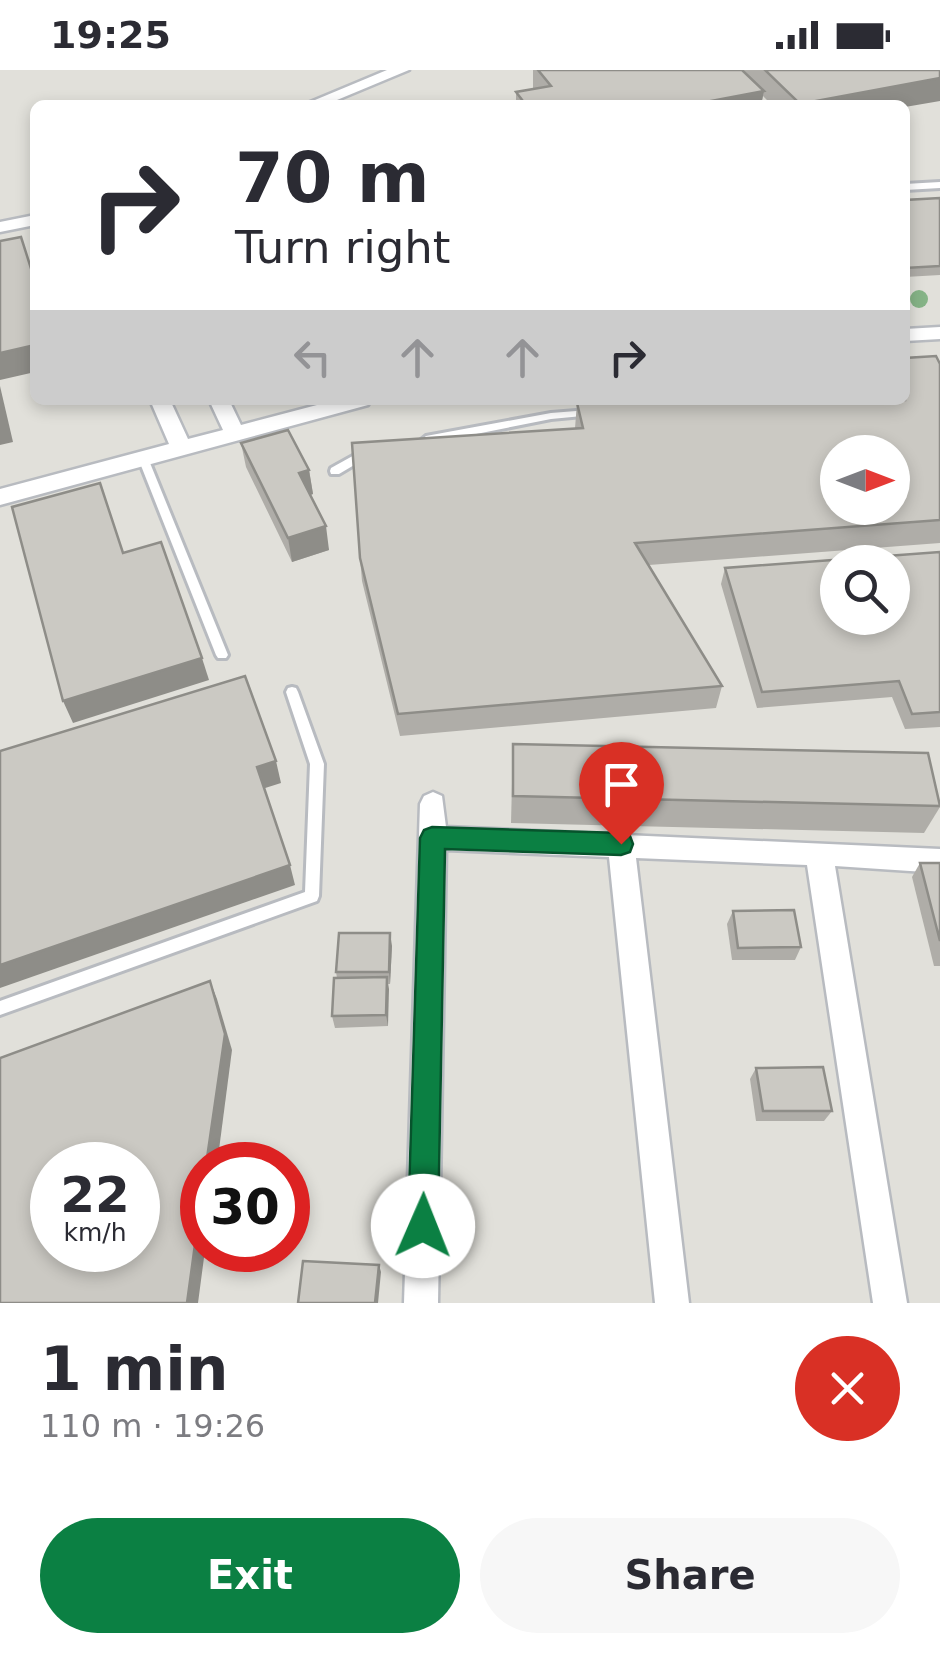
<!DOCTYPE html>
<html lang="en">
<head>
<meta charset="utf-8">
<style>
	body { margin:0; font-family:"DejaVu Sans",sans-serif; background:#f7f7f7; color:#2b2b33; height:100vh; display:flex; flex-direction:column; font-size:38px; white-space:nowrap }
	* { box-sizing:border-box; margin:0 }
	p { font-size:32px; color:#7c7c81 }
	.icon { flex:none; width:55px; height:55px; fill:none; stroke:currentColor; stroke-width:2; stroke-linecap:round; stroke-linejoin:round }
	.map { position:relative; height:1233px; overflow:hidden }
	.side { display:flex; flex-direction:column; background:#fff; flex:1 }
	.side>* { flex:none }
	.top-card { position:absolute; left:30px; top:30px; width:880px; height:305px; border-radius:15px; box-shadow:0 5px 15px #0003; background:#fff; color:#2b2b33; overflow:hidden }
	.needle { width:65px; rotate:90deg }
	.controls { position:absolute; left:820px; top:365px; display:grid; gap:20px }
	.controls a { display:grid; place-items:center; width:90px; height:90px; border-radius:50%; background:#fff; box-shadow:0 5px 15px #0003; font-size:50px }
	.speed { position:absolute; left:30px; top:1072px; display:flex; gap:20px; font-size:50px; font-weight:700; text-align:center }
	.speed>* { display:grid; place-content:center; width:130px; height:130px; border-radius:50%; background:#fff; box-shadow:0 5px 15px #0003; line-height:1 }
	.speed small { font-size:25px; font-weight:400 }
	.speed .limit { border:15px solid #d22; background:#fff; color:#111 }
	.pin { position:absolute; display:grid; place-items:center; width:85px; height:85px; color:#fff; margin:-102px -42px; border-radius:50% 50% 50% 0; rotate:-45deg; box-shadow:0 0 10px #0007 }
	.pin .icon { rotate:45deg }
	.me { position:absolute; width:110px; margin:-55px; rotate:1deg; stroke-linejoin:round; filter:drop-shadow(0 0 8px #0008) }
	.turn { display:flex; align-items:center; gap:35px; height:210px; padding:0 40px; font-size:45px }
	.turn .icon { width:130px; height:130px; stroke-width:2.5 }
	.turn b { display:block; font-size:70px; line-height:85px }
	.lanes { display:flex; align-items:center; height:95px; padding:0 40px; background:#0003; justify-content:center; gap:50px; direction:ltr }
	.lanes .off { opacity:.35 }
	.round { display:grid; place-items:center; flex:none; width:105px; height:105px; border-radius:52px; background:#f7f7f7 }
	.overview { display:flex; align-items:center; justify-content:space-between; height:170px; padding:0 40px }
	h1 { font-size:60px; font-weight:600; line-height:75px }
	.action { display:flex; gap:20px; margin-top:auto; padding:20px 40px }
	.action a { flex:1; height:115px; border-radius:60px; background:#0b8043; color:#fff; font-size:40px; font-weight:600; line-height:115px; text-align:center }
	.action a+a { background:#f7f7f7; color:#2b2b33 }
	.status { display:flex; justify-content:space-between; align-items:center; height:70px; padding:0 50px; background:#fff; direction:ltr }
	.status svg { height:28px; fill:currentColor }
	.map>svg:first-child { display:block }
</style>
</head>
<body>
<div class="status"><b>19:25</b><svg viewBox="0 0 49 12"><path d="M0 12V9h3v3zM5 12V6h3v6zM10 12V3h3v9zM15 12V0h3v12zM26 1h20v11H26zM47 4h2v5h-2z"/></svg></div>
<div class="map">
<svg width="940" height="1233" viewBox="0 0 940 1233">
	<rect width="100%" height="100%" fill="#f0efe6"/>
	<path fill="#e1e0da" fill-rule="evenodd" d="M0 0H940V1233H0ZM35 35H905V330H35ZM838 382H892V438H838ZM838 492H892V548H838ZM52 1095H138V1180H52ZM202 1095H288V1180H202Z"/>
	<g fill="none" stroke-linecap="round" stroke-linejoin="round">
		<defs>
			<g id="service">
				<polygon points="940,112 940,118 905,120 905,114"/>
				<polygon points="589,340 594,343 593,345 551,349 426,374 421,370 426,366 551,343"/>
				<polygon points="367,378 371,379 371,385 339,404 331,404 330,401 331,398"/>
				<polygon points="143,384 148,388 228,585 226,588 218,588 216,585 138,388"/>
				<polygon points="292,617 296,618 298,622 324,694 319,826 317,831 0,945 0,931 305,822 310,694 286,622 288,618"/>
			</g>
			<g id="minor">
				<polygon points="387,0 409,0 325,35 303,35"/>
				<polygon points="35,145 35,155 0,162 0,152"/>
				<polygon points="940,257 940,269 905,271 905,259"/>
				<polygon points="150,330 170,330 188,369 223,360 209,330 229,330 241,355 336,330 371,330 368,335 0,435 0,419 169,374"/>
				<polygon points="433,722 442,726 446,757 940,779 940,803 835,796 907,1233 873,1233 807,795 636,788 689,1233 655,1233 609,787 446,780 438,1233 404,1233 420,734 424,726"/>
			</g>
		</defs>
		<use href="#service" stroke="#b8bbc0" stroke-width="6"/>
		<use href="#minor" stroke="#b8bbc0" stroke-width="5"/>
		<use href="#service" fill="#fff" fill-rule="evenodd"/>
		<use href="#minor" fill="#fff" fill-rule="evenodd"/>
	</g>
	<circle fill="#86b487" cx="919" cy="229" r="9"/>
	<g fill="#afada8">
		<polygon points="533,0 940,0 905,35 772,35 763,26 761,35 516,35 516,22 533,19"/>
		<polygon points="940,128 940,205 905,207 905,130"/>
		<polygon points="940,294 940,473 649,495 722,616 716,638 400,666 362,511 360,488 575,358 577,333 905,330"/>
		<polygon points="241,373 309,400 313,424 310,425 329,480 292,492 246,397"/>
		<polygon points="940,482 940,657 905,659 892,627 757,638 721,514 725,498"/>
		<polygon points="513,674 940,734 940,737 924,763 511,753"/>
		<polygon points="920,793 940,793 940,896 934,896 912,807"/>
		<polygon points="733,841 801,877 795,890 732,890 727,854"/>
		<polygon points="392,876 390,914 388,914 388,956 335,958 332,946 337,908 336,902"/>
		<polygon points="756,998 832,1041 824,1051 756,1051 750,1009"/>
	</g>
	<g fill="#8e8d88">
		<polygon points="940,8 940,31 905,37 905,35 800,35"/>
		<polygon points="764,21 761,35 690,35"/>
		<polygon points="35,275 35,302 0,310 0,283"/>
		<polygon points="0,316 13,372 0,375"/>
		<polygon points="309,400 313,424 302,428 299,403"/>
		<polygon points="326,456 329,480 292,492 288,468"/>
		<polygon points="202,588 209,610 73,653 63,631"/>
		<polygon points="276,691 281,713 262,719 257,697"/>
		<polygon points="290,795 295,815 0,918 0,895"/>
		<polygon points="390,863 392,876 390,914 389,902"/>
		<polygon points="387,907 389,919 388,956 386,945"/>
		<polygon points="210,911 217,929 232,980 217,1095 206,1095"/>
		<polygon points="202,1123 202,1180 205,1180 198,1233 187,1233"/>
		<polygon points="379,1195 381,1202 378,1233 375,1233"/>
	</g>
	<g fill="#cbc9c3" stroke="#8e8d88" stroke-width="2.5" fill-rule="evenodd">
		<polygon points="538,0 742,0 764,21 690,35 526,35 516,22 551,16"/>
		<polygon points="765,0 940,0 940,8 800,34"/>
		<polygon points="940,128 940,196 905,198 905,130"/>
		<polygon points="21,167 35,211 35,275 0,283 0,171"/>
		<path d="M936 286 940 294V450L635 473 722 616 398 644 360 488 352 373 583 358 577 333 617 330H905V288ZM838 382H892V438H838Z"/>
		<polygon points="288,360 309,400 299,403 326,456 288,468 241,373"/>
		<polygon points="100,413 123,483 161,472 202,588 63,631 12,437"/>
		<path d="M940 482V642L912 644 899 611 762 622 725 498ZM838 492H892V548H838Z"/>
		<polygon points="245,606 276,691 257,697 290,795 0,895 0,681"/>
		<polygon points="513,674 928,683 940,736 513,726"/>
		<polygon points="920,793 940,793 940,871"/>
		<polygon points="794,840 801,877 738,878 733,841"/>
		<polygon points="339,863 390,863 389,902 336,902"/>
		<polygon points="387,907 386,945 332,946 334,908"/>
		<path d="M210 911 225 964 206 1095H202V1123L187 1233H0V988ZM52 1095H138V1180H52Z"/>
		<polygon points="823,997 832,1041 763,1041 756,998"/>
		<polygon points="303,1191 379,1195 375,1233 298,1233"/>
	</g>
	<polygon fill="#0b8043" stroke="#07532c" stroke-width="2.5" points="432,757 621,763 630,766 633,774 630,782 621,785 445,779 438,1156 434,1166 423,1171 412,1166 408,1156 420,768 424,760"/>
</svg>
<div class="controls">
<a><svg class="needle" viewBox="-14 -14 28 28"><path d="M0-13l5 13h-10z" fill="#e53935"/><path d="M0 13l5-13h-10z" fill="#7c7c81"/></svg></a>
<a><svg class="icon" aria-label="search" viewBox="0 0 24 24"><circle cx="10" cy="10" r="6"/><path d="M15 15l6 6"/></svg></a>
</div>
<div class="speed"><div>22<small>km/h</small></div><div class="limit">30</div></div>
<div class="pin" style="left:621px;top:774px;background:#d93025"><svg class="icon" aria-label="arrive" viewBox="0 0 24 24"><path d="M6 21V4h12l-3 4 3 4H6"/></svg></div>
<svg class="me" style="left:423px;top:1156px" viewBox="-20 -20 40 40"><circle r="19" fill="#fff"/><path d="M0-13L10 11 0 6-10 11z" fill="#0b8043"/></svg>
<div class="top-card">
<div class="turn"><svg class="icon" aria-label="right" viewBox="0 0 24 24"><path d="M7 20v-9h11M14 6l5 5-5 5"/></svg><div><b>70 m</b>Turn right</div></div>
<div class="lanes"><svg class="icon off" aria-label="left" viewBox="0 0 24 24"><path d="M17 20v-9H6M10 6l-5 5 5 5"/></svg><svg class="icon off" aria-label="ahead" viewBox="0 0 24 24"><path d="M12 20V5M6 11l6-6 6 6"/></svg><svg class="icon off" aria-label="ahead" viewBox="0 0 24 24"><path d="M12 20V5M6 11l6-6 6 6"/></svg><svg class="icon" aria-label="right" viewBox="0 0 24 24"><path d="M7 20v-9h11M14 6l5 5-5 5"/></svg></div>
</div>
</div>
<section class="side">
<div class="overview"><div><h1>1 min</h1><p>110 m · 19:26</p></div><a class="round" style="background:#d93025;color:#fff"><svg class="icon" aria-label="close" viewBox="0 0 24 24"><path d="M6 6l12 12M18 6L6 18"/></svg></a></div>
<div class="action"><a>Exit</a><a>Share</a></div>
</section>
</body>
</html>
